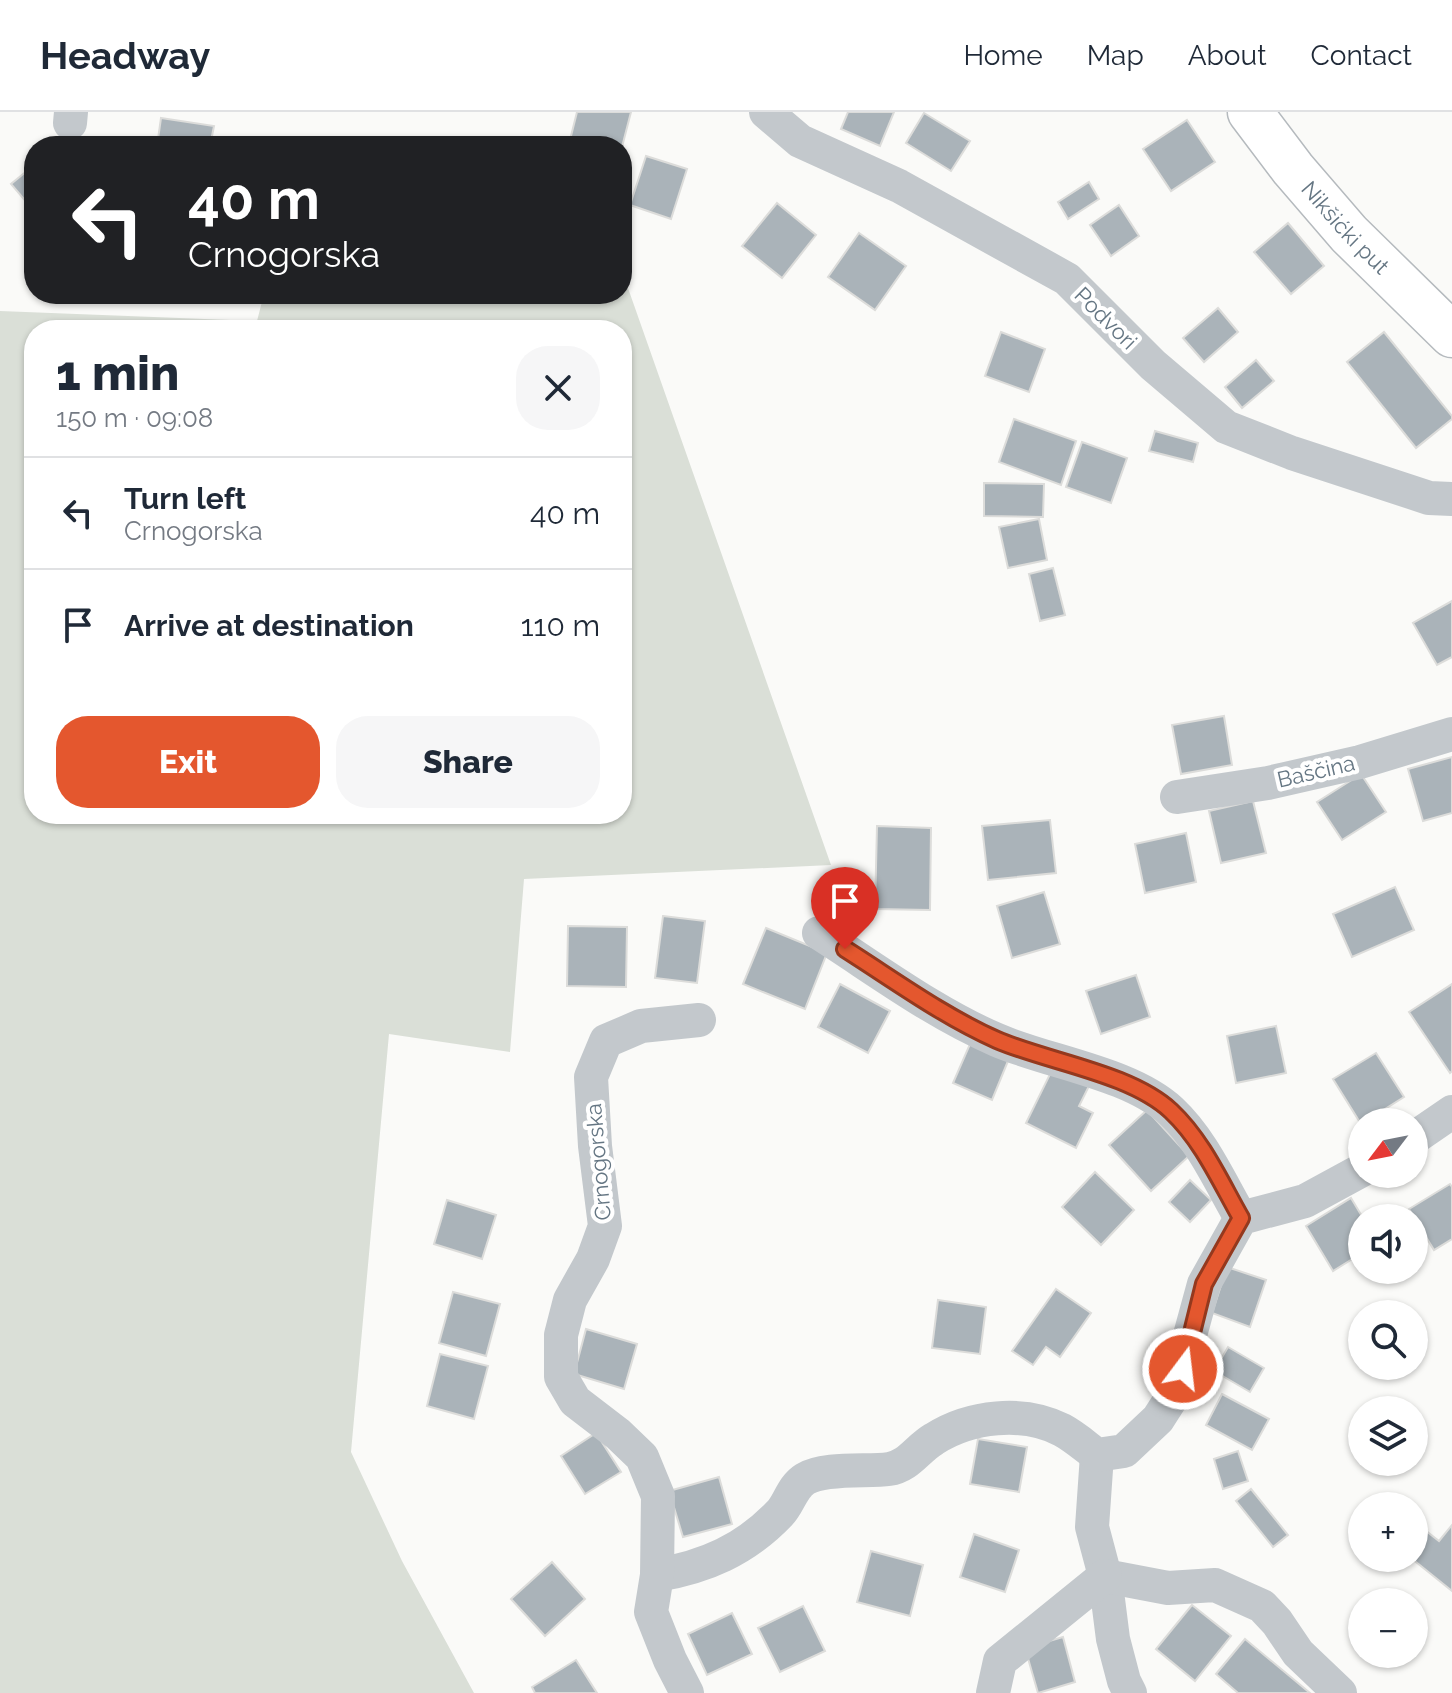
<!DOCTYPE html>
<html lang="en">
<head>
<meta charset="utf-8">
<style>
	body { margin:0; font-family:Raleway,sans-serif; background:#f6f6f7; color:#1f2937; height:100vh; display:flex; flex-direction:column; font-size:30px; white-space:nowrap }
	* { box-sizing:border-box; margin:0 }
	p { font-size:26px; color:#747a83 }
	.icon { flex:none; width:44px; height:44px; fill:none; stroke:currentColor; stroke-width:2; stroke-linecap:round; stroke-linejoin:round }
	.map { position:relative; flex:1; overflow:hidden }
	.sheet { position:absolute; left:24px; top:208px; width:608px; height:504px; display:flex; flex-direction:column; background:#fff; border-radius:32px; box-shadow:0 2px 6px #0004 }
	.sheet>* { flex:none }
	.hud { position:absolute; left:24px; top:24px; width:608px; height:168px; border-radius:32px; box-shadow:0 2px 6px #0004; background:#202124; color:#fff; overflow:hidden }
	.needle { width:52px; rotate:238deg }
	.controls { position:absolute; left:1348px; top:996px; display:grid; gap:16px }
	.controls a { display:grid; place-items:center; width:80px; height:80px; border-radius:50%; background:#fff; box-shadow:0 2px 6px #0004; font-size:40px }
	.pin { position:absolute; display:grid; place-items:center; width:68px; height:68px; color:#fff; margin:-82px -34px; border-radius:50% 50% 50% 0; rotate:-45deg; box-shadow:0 0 8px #0007 }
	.pin .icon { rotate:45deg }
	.me { position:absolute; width:88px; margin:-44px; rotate:15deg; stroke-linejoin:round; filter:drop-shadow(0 0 6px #0008) }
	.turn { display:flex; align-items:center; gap:28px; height:168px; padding:0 32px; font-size:36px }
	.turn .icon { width:104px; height:104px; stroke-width:2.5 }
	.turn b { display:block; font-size:56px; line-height:68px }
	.round { display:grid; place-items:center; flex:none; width:84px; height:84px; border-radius:32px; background:#f6f6f7 }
	.overview { display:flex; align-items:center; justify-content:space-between; height:136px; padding:0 32px }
	h1 { font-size:48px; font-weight:800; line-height:60px }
	.button { display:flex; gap:16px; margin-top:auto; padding:16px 32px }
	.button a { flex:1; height:92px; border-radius:32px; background:#e4572e; color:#fff; font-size:32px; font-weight:800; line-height:92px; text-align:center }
	.button a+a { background:#f6f6f7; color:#1f2937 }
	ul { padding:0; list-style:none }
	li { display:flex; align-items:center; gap:24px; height:112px; padding:0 32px; border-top:2px solid #e0e1e3 }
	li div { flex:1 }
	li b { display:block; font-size:30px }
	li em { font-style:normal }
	header { display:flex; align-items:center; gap:48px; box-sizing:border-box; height:112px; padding:0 40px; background:#fff; border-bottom:2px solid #e0e1e3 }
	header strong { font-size:38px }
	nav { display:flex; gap:44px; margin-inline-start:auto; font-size:28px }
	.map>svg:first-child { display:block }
</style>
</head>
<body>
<header>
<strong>Headway</strong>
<nav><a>Home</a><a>Map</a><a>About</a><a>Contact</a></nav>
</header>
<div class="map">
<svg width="1452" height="1581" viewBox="0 0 1452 1581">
	<rect width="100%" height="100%" fill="#fafaf8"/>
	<path fill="#dadfd7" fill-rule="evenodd" d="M622 159 831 753 524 767 510 940 389 922 351 1340 402 1449 474 1581H0V199L257 209 264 182H622ZM34 218H622V702H34Z"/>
	<g fill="#aab3b9" stroke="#dcdcda" stroke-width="2">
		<polygon points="577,0 631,0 622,35 569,32"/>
		<polygon points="848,0 894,0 880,34 841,17"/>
		<polygon points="924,1 970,29 951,59 906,31"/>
		<polygon points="161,6 214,14 211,29 243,34 157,34"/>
		<polygon points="1187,8 1215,50 1171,79 1143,37"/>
		<polygon points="646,44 687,57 671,107 630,93"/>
		<polygon points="33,54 34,56 34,99 11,72"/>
		<polygon points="1089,70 1099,87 1068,107 1058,90"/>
		<polygon points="777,91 816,123 782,166 742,134"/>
		<polygon points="1119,93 1139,124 1111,144 1090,113"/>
		<polygon points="1288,111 1324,154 1291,182 1254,140"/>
		<polygon points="859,121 906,154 875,198 828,165"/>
		<polygon points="1218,196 1238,220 1204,250 1183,226"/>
		<polygon points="1001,220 1045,237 1029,280 985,264"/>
		<polygon points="1384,220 1452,304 1452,307 1416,336 1347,250"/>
		<polygon points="1256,248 1274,269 1242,296 1225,275"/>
		<polygon points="1014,307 1076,329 1061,373 999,350"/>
		<polygon points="1155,319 1198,331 1193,350 1149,339"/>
		<polygon points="1082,330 1127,346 1111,391 1066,375"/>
		<polygon points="984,371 1044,372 1043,405 984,404"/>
		<polygon points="1039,407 1047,448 1008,456 999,415"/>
		<polygon points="1053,456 1065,503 1040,509 1029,462"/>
		<polygon points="1452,489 1452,545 1437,553 1413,511"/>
		<polygon points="1224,604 1232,653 1181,662 1172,613"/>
		<polygon points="1452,645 1452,701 1423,709 1408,657"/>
		<polygon points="1361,662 1386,700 1342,728 1317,690"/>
		<polygon points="1253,689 1266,741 1221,751 1209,699"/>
		<polygon points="1050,708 1056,761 988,768 982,714"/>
		<polygon points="877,714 931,716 930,798 875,797"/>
		<polygon points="1186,721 1196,770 1145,781 1135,732"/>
		<polygon points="1395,775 1414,818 1352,845 1333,802"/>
		<polygon points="1044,780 1060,832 1012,846 997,794"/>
		<polygon points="663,804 705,809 697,871 655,866"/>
		<polygon points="568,814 627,815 626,875 567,874"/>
		<polygon points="766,816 827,841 805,897 743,872"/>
		<polygon points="1136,863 1150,905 1101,922 1086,879"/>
		<polygon points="840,872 890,899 868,941 818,915"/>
		<polygon points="1452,872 1452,959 1450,961 1409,900"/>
		<polygon points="1276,914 1286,961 1236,971 1227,924"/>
		<polygon points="970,932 1008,949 992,988 953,971"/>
		<polygon points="1376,941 1404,985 1361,1012 1333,967"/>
		<polygon points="1053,956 1089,974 1079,994 1093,1001 1076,1036 1026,1011"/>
		<polygon points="1147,998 1189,1044 1151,1079 1109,1033"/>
		<polygon points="1095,1060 1134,1098 1101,1133 1062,1095"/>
		<polygon points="1190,1068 1211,1088 1190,1110 1169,1090"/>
		<polygon points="1450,1072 1452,1075 1452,1127 1434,1138 1409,1097"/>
		<polygon points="1351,1086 1363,1106 1362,1141 1333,1159 1306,1114"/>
		<polygon points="447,1088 496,1103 482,1147 434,1132"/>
		<polygon points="1227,1155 1266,1168 1250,1215 1212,1201"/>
		<polygon points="1056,1177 1091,1201 1060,1245 1046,1235 1033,1253 1012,1239"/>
		<polygon points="453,1180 500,1192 486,1244 439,1231"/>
		<polygon points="938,1188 986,1195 980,1242 932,1236"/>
		<polygon points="586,1217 637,1232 624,1277 574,1262"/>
		<polygon points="1228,1235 1264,1256 1250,1280 1214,1259"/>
		<polygon points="440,1242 488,1254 474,1307 427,1294"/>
		<polygon points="1222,1282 1269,1307 1252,1338 1206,1313"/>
		<polygon points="596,1321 621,1360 585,1382 561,1344"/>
		<polygon points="978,1327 1027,1335 1019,1380 970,1372"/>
		<polygon points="1238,1339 1248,1369 1223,1377 1214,1347"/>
		<polygon points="719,1365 732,1412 683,1425 669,1379"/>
		<polygon points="1251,1377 1288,1423 1273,1435 1236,1389"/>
		<polygon points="1452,1413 1452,1479 1411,1446 1414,1446 1414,1424 1421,1415 1439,1429"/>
		<polygon points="974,1422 1019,1438 1005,1480 960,1465"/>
		<polygon points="871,1439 923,1453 910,1504 857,1490"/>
		<polygon points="552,1450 585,1487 545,1524 511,1487"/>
		<polygon points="1192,1493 1231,1524 1195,1569 1156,1537"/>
		<polygon points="803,1494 825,1539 780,1560 758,1516"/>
		<polygon points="732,1501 752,1542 707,1563 688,1522"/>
		<polygon points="1063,1525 1075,1570 1038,1581 1025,1536"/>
		<polygon points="1245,1527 1310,1581 1238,1581 1216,1562"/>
		<polygon points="576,1548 597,1581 535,1581 532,1575"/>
	</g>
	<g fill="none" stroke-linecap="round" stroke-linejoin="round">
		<defs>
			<g id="major">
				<path id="s1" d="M1250 0 1293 57 1349 122 1452 223"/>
			</g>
		</defs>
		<use href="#major" stroke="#b5babe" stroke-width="47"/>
		<g stroke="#c3c8cc" stroke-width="34">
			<polyline points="766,0 800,29 899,74 1067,167 1153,253 1226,315 1292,341 1429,386 1452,387"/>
			<polyline points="70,11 71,0"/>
			<polyline points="1177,685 1268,671 1360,650 1452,622"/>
			<path d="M819 821C877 858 934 901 997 928 1048 950 1130 961 1171 999 1202 1028 1220 1070 1241 1106"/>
			<polyline points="1414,1026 1452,1000"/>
			<polyline points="1097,1343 1092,1415 1105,1464 1113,1527 1124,1569 1130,1581"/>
			<path d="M657 1463C705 1455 745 1438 780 1401 789 1392 792 1375 805 1367 824 1355 868 1360 889 1357 909 1354 917 1337 934 1327 970 1304 1023 1298 1062 1318 1075 1325 1086 1335 1097 1343L1124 1339 1158 1307 1174 1282 1204 1172 1241 1106 1305 1089 1362 1058"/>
			<polyline points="1105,1464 1168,1476 1215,1473 1262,1494 1277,1510 1298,1541 1340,1581"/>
			<polyline points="687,1581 670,1548 651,1500 657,1463 658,1384 642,1345 618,1322 575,1289 561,1265 561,1223 570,1188 593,1147 605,1114 595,1034 591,965 606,929 641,914 699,908"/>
			<polyline points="993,1581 1000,1549 1105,1464"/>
		</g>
		<use href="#major" stroke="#fff" stroke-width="44"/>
	</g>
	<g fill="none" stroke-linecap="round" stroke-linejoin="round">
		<defs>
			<path id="route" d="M845 837C894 868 943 904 997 928 1048 950 1130 961 1171 999 1202 1028 1220 1069 1241 1106L1204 1172 1183 1257"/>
		</defs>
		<use href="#route" stroke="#94391e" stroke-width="20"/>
		<use href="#route" stroke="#e4572e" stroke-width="14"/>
	</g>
	<g text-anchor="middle" stroke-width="8" stroke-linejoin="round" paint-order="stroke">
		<g font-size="22" fill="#657683" stroke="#fff">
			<text dy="8" stroke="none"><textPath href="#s1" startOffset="150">Nikšićki put</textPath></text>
			<text transform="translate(1106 206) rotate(45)" y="8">Podvori</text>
			<text transform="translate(1316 659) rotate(-13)" y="8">Baščina</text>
			<text transform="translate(598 1050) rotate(-95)" y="8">Crnogorska</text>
		</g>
	</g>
</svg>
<div class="controls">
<a><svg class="needle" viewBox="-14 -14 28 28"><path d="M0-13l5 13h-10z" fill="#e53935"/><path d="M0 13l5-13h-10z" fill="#747a83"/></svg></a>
<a><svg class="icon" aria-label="sound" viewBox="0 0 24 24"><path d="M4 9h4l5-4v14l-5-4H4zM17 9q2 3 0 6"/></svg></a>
<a><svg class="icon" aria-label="search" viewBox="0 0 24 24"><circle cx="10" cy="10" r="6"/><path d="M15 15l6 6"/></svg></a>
<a><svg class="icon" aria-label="layers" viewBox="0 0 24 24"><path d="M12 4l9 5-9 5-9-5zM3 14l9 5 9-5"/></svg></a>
<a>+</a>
<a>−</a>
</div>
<div class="pin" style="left:845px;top:837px;background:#d93025"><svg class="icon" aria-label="arrive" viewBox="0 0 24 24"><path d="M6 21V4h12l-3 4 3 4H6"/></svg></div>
<svg class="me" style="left:1183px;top:1257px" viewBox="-20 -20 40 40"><circle r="17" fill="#e4572e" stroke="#fff" stroke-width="3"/><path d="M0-11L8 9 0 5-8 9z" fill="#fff"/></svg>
<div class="hud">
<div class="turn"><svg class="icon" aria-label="left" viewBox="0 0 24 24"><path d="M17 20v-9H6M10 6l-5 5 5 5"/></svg><div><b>40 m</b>Crnogorska</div></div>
</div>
<section class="sheet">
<div class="overview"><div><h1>1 min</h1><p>150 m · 09:08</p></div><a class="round"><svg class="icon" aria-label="close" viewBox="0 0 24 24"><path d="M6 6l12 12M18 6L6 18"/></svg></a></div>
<ul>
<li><svg class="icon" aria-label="left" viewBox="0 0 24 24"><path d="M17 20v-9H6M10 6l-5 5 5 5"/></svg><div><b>Turn left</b><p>Crnogorska</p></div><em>40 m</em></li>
<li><svg class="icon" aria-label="arrive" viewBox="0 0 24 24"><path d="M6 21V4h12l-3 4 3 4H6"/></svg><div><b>Arrive at destination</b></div><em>110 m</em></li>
</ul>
<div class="button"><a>Exit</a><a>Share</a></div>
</section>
</div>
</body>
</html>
